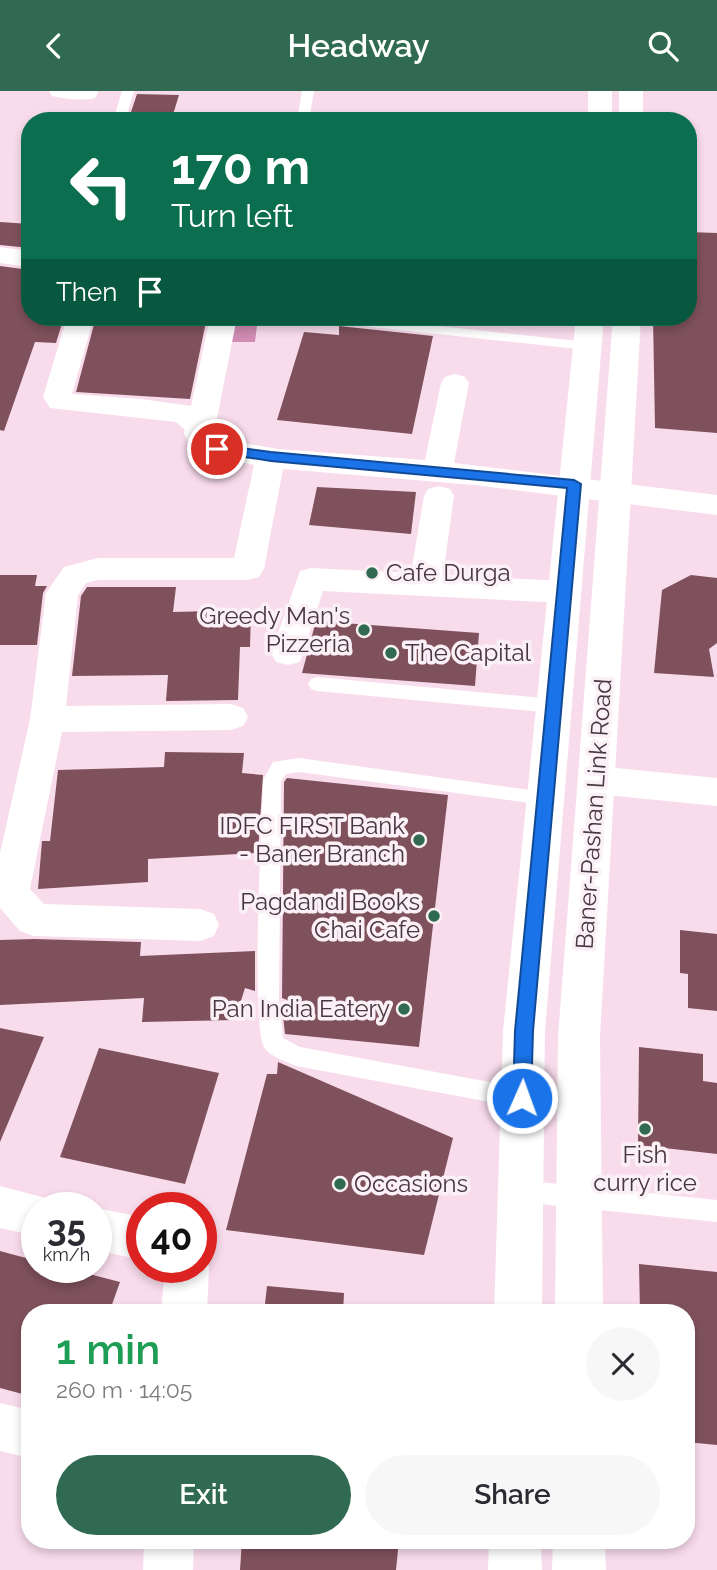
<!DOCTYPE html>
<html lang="en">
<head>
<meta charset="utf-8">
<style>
	body { margin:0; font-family:Raleway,sans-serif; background:#f7f7f7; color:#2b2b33; height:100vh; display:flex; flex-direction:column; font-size:26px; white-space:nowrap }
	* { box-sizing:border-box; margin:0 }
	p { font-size:23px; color:#7c7c81 }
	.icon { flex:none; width:38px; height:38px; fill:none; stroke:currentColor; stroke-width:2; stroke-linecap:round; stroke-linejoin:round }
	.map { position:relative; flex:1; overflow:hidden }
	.drawer { position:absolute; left:21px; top:1213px; width:674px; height:245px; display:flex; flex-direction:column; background:#fff; border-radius:28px; box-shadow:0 4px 10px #0003 }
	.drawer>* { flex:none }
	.banner { position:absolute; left:21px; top:21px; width:676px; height:214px; border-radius:28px; box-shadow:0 4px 10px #0003; background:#0b6e4f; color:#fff; overflow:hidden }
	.speed { position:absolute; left:21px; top:1101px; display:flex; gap:14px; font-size:35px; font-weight:700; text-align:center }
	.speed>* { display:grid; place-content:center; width:91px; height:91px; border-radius:50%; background:#fff; box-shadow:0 4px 10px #0003; line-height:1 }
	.speed small { font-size:18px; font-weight:400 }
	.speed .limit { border:10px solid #d22; background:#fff; color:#111 }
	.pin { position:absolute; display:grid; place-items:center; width:60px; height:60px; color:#fff; margin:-30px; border:4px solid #fff; border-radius:50%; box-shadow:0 2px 7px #0007 }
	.me { position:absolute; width:77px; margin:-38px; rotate:2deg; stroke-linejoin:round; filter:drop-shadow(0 0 5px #0008) }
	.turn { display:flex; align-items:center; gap:24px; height:147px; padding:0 35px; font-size:32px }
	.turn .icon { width:91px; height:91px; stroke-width:2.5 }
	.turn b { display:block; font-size:49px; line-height:60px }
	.then { display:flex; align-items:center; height:66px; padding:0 35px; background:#0003; gap:14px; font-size:26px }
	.round { display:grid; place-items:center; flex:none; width:74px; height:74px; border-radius:37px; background:#f7f7f7 }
	.overview { display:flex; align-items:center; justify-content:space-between; height:119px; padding:0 35px }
	h1 { font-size:42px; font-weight:600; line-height:52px; color:#1e9e55 }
	.primary-button { display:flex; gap:14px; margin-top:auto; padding:14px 35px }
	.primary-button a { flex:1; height:80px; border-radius:42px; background:#306a52; color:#fff; font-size:28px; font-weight:600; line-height:80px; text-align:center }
	.primary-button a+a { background:#f7f7f7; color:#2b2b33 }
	header { display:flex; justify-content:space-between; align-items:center; height:91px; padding:0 35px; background:#306a52; color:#fff; font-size:32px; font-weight:600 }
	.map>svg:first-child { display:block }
</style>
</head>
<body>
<header><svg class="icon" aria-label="back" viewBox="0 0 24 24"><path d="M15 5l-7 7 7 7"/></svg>Headway<svg class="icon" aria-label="search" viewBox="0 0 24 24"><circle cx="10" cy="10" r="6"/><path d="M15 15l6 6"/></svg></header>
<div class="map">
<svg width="717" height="1479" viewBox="0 0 717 1479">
	<rect width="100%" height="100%" fill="#f9dcec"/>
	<polygon fill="#d08cb3" points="235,226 258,226 255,251 231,251"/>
	<g fill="#7f515c">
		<polygon points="137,3 179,4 171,30 128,30"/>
		<polygon points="0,131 30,133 30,157 0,154"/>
		<polygon points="688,141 717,142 717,342 655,337 653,226 688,226"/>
		<polygon points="0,175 30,179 30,226 64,226 56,252 35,251 4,340 0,339"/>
		<polygon points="96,226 207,226 190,308 76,301"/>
		<polygon points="339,235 433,245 412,343 277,329 304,241 339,244"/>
		<polygon points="317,396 416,401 411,443 309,434"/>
		<polygon points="0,484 37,484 35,495 47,495 43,502 37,554 0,554"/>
		<polygon points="691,484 717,487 717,552 709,558 714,586 654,582 662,499"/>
		<polygon points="87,496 176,496 173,521 251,519 250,556 240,556 238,609 166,610 168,584 72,585 81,505"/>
		<polygon points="316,530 479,542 475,595 302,582"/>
		<polygon points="165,661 244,662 242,682 263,684 258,762 148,768 148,791 38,798 42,750 50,750 58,679 164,676"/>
		<polygon points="287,687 448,704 419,956 285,943 283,924 287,909 282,907 284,691"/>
		<polygon points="680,839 717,843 717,920 688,917 688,883 680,882"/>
		<polygon points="34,848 141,851 140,865 255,860 255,900 245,897 235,929 142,931 144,907 0,914 0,849"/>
		<polygon points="0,937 44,946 0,1051"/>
		<polygon points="639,956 703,963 703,990 717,992 717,1063 638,1054"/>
		<polygon points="99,957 219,982 185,1093 60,1066"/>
		<polygon points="278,971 453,1047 424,1164 226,1139 267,983 277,983"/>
		<polygon points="0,1160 37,1170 37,1176 62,1176 120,1191 109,1222 30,1222 30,1305 0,1297"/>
		<polygon points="639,1173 717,1181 717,1354 686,1351 686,1222 640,1222"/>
		<polygon points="267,1195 344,1202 343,1222 264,1222"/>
		<polygon points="242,1449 399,1449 396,1479 240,1479"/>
	</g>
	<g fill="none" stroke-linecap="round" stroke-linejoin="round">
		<g fill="#fff" fill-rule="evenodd">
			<polygon points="122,0 134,0 125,30 113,30"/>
			<polygon points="302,0 314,0 309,30 297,30"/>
			<polygon points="308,226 353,226 587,251 594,255 587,259 315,230"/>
			<polygon points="317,586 554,608 560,610 563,615 560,620 554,622 317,600 311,598 308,593 311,588"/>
			<path d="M299 667 552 702 554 707 552 712 545 714 299 681 286 683 281 690 279 909 283 947 300 956 522 997 530 1000 533 1007 530 1014 522 1017 296 975C287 971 269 965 264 956 251 934 262 729 263 689L273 671Z"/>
			<polygon points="520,1089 717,1109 717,1131 520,1111 512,1108 509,1100 512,1092"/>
		</g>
		<g fill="#fff" fill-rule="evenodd">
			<path d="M49 0H97L98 2 95 7C82 10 65 8 52 5Z"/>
			<polygon points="0,156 30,160 30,176 0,172"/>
			<polygon points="67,226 94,226 72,303 141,308 191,315 210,226 237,226 214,343 215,347 278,358 425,369 441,292 445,286 455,283 465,286 469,292 454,372 717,404 717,424 474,394 283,378 264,478 259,486 248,489 98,489 86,492 78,504 66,615 231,613 243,617 248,626 243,635 231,639 62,641 30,798 44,813 200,818 214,823 219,834 214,845 200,850 34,845 20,840 0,817 0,762 30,628 46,502 64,476 98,467 234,467 254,374 193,360 184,343 185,339 176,331 50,317 43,306"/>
			<polygon points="439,395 450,398 454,405 443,484 565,490 576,493 581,501 576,509 565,512 323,500 300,571 288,574 276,571 271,562 300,480 311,477 411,482 424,405 428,398"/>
			<polygon points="596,675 717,687 717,715 596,703 583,699 578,689 583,679"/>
			<polygon points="0,1095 53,1109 56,1116 37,1116 37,1145 0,1137"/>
			<polygon points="96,1117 142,1126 142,1169 96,1159"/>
			<polygon points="201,1160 209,1176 207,1222 161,1222 165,1176 201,1176"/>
			<polygon points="0,1312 30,1319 30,1367 0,1360"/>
			<polygon points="144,1449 194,1449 193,1479 143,1479"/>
		</g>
		<g fill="#fff" fill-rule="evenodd">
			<rect x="588" y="0" width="24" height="30"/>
			<rect x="619" y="0" width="24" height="30"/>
			<polygon points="576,226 604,226 545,940 542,1222 494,1222 503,940"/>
			<polygon points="613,226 641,226 600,946 603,1222 555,1222 558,946"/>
			<polygon points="489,1449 541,1449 542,1479 488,1479"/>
			<polygon points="553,1449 605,1449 606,1479 552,1479"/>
		</g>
	</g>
	<polygon fill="#1a73e8" stroke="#114b97" stroke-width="2" points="217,354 271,361 574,389 581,393 533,940 531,1007 529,1013 522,1015 516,1013 513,1007 515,940 567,397 271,370 213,361 211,358"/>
	<g fill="#306a52" stroke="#faf0f5" stroke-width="2.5">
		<circle cx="372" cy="482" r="7"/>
		<circle cx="364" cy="539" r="7"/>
		<circle cx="391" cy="562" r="7"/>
		<circle cx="419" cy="749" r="7"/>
		<circle cx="434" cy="825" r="7"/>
		<circle cx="404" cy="918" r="7"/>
		<circle cx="645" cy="1038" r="7"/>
		<circle cx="340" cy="1093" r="7"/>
	</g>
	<g text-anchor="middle" stroke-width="7" stroke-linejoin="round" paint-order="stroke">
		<g font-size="24" fill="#493641" stroke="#faf0f5" text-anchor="end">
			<text x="386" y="490" text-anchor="start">Cafe Durga</text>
			<text x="350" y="533">Greedy Man's<tspan x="350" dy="28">Pizzeria</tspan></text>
			<text x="405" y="570" text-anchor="start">The Capital</text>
			<text x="405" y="743">IDFC FIRST Bank<tspan x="405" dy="28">- Baner Branch</tspan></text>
			<text x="420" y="819">Pagdandi Books<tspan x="420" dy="28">Chai Cafe</tspan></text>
			<text x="390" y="926">Pan India Eatery</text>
			<text x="645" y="1072" text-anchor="middle">Fish<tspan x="645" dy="28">curry rice</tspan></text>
			<text x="354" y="1101" text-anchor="start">Occasions</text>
		</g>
		<g font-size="24" fill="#493641" stroke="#faf0f5">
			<text transform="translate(594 723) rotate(-86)" y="8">Baner-Pashan Link Road</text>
		</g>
	</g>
</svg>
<div class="speed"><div>35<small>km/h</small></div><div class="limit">40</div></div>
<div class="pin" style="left:217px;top:358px;background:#d93025"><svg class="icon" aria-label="arrive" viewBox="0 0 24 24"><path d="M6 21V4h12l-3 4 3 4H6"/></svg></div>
<svg class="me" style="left:522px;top:1007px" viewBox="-20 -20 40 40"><circle r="17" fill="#1a73e8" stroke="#fff" stroke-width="3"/><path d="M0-11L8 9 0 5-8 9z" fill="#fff"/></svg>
<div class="banner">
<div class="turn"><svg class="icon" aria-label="left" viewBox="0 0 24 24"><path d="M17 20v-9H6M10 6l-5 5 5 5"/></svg><div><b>170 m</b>Turn left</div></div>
<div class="then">Then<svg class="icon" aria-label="arrive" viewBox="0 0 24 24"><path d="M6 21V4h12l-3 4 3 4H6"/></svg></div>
</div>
<section class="drawer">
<div class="overview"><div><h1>1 min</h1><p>260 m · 14:05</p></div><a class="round"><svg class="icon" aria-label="close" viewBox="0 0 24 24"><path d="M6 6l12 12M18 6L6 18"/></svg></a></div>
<div class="primary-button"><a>Exit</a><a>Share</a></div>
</section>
</div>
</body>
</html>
